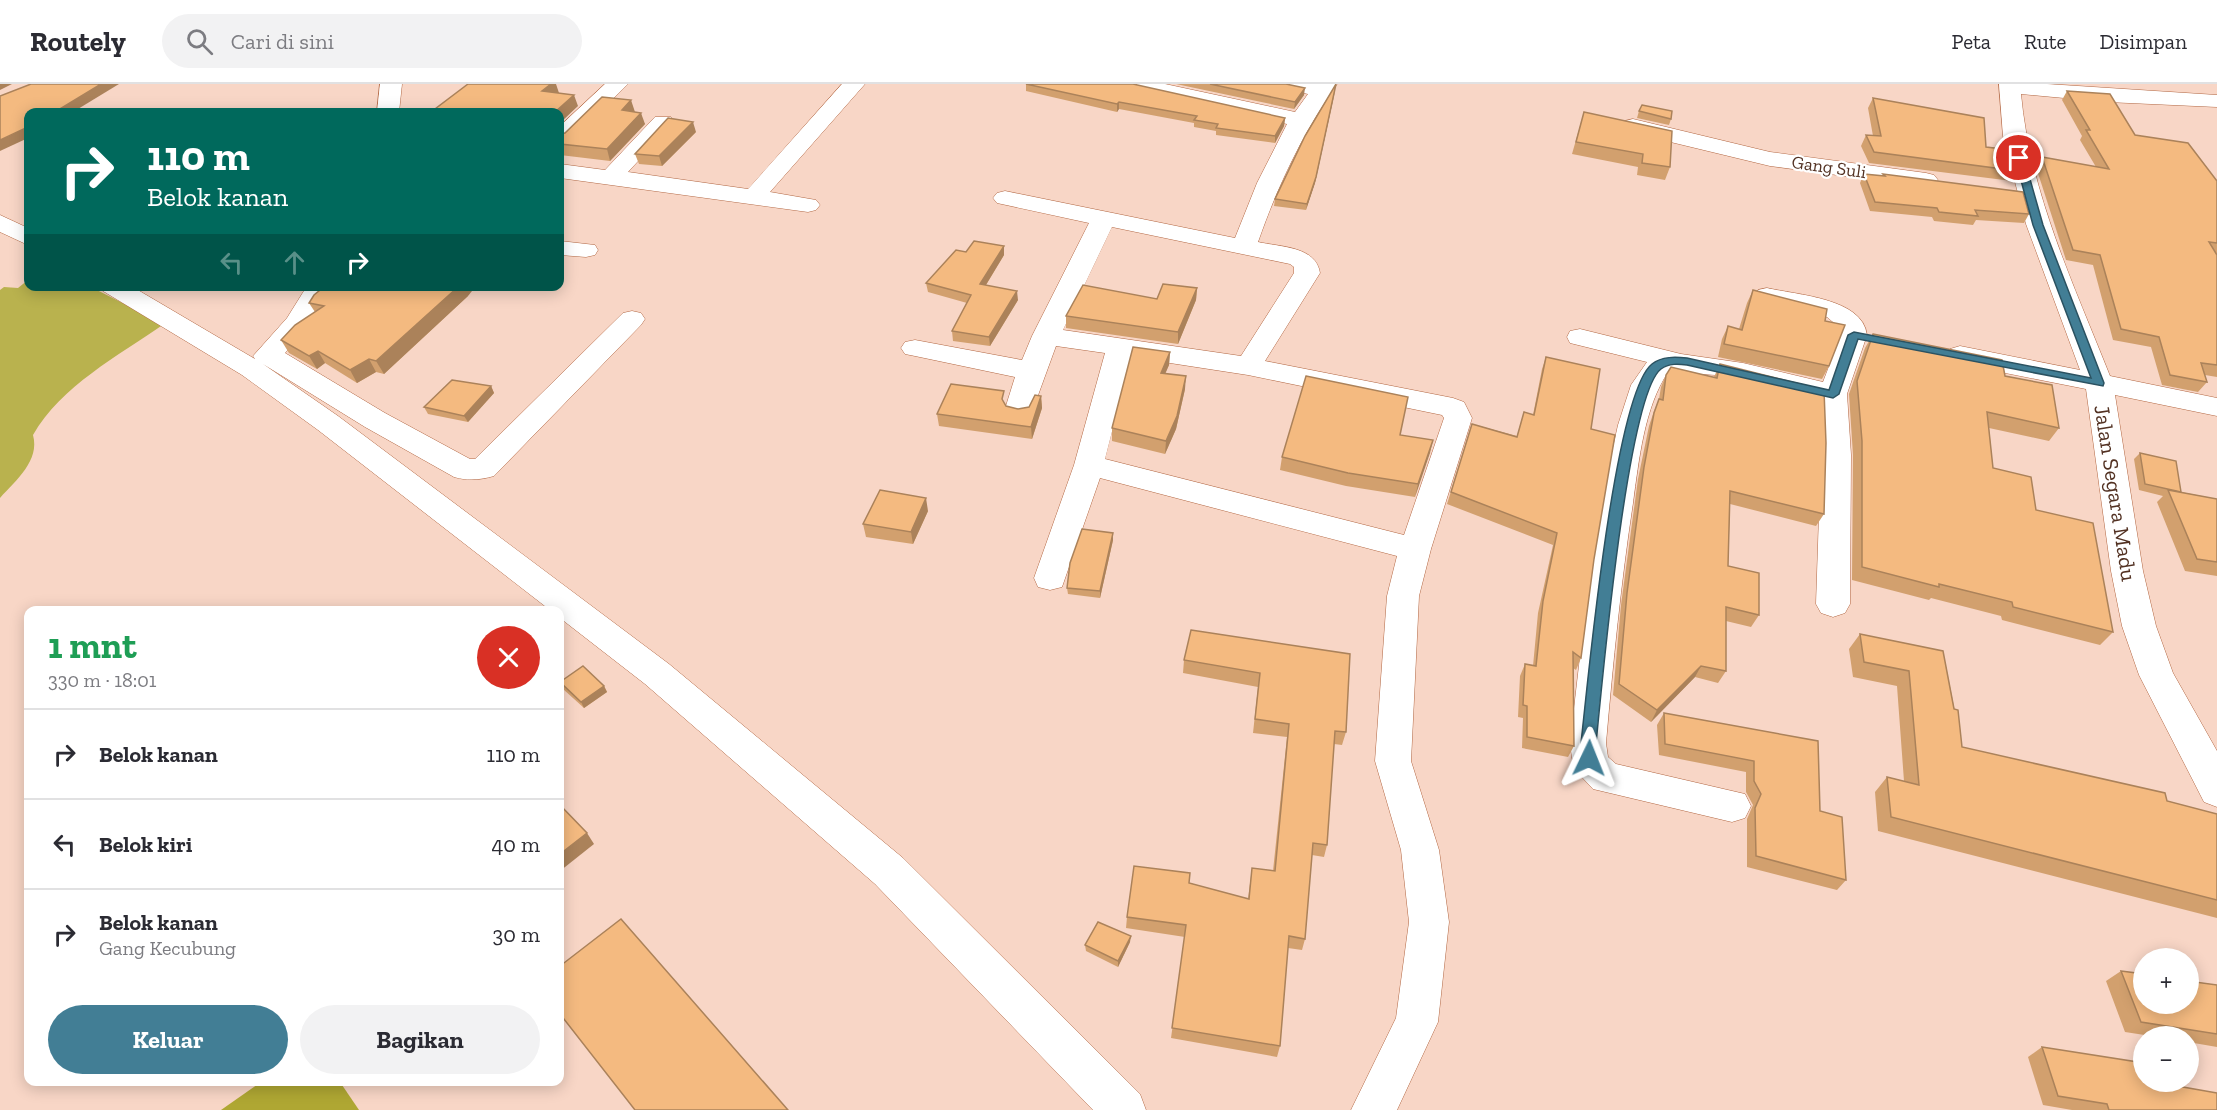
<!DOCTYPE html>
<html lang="id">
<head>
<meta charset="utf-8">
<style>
	body { margin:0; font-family:"Zilla Slab",serif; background:#f2f2f3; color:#2b2b33; height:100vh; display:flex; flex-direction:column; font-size:22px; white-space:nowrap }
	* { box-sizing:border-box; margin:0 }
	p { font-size:20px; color:#7c7c81 }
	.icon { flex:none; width:33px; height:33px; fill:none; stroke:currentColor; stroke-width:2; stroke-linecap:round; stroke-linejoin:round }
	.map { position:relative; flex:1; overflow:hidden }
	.sheet { position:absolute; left:24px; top:522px; width:540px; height:480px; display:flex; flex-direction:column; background:#fff; border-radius:12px; box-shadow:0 3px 15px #0003 }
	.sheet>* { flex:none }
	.banner { position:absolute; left:24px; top:24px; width:540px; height:183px; border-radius:12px; box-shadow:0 3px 15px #0003; background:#00695c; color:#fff; overflow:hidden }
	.fabs { position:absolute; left:2133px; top:864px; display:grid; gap:12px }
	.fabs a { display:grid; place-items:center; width:66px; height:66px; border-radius:50%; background:#fff; box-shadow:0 3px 15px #0003; font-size:30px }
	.pin { position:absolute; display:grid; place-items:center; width:51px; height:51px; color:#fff; margin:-26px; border:3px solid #fff; border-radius:50%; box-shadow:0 2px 6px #0007 }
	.me { position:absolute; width:66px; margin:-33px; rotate:2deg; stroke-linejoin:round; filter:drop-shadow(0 0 4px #0008) }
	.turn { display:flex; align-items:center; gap:21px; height:126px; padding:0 24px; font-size:27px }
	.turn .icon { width:78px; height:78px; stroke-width:2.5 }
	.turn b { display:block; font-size:42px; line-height:51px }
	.lanes { display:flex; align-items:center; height:57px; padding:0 24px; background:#0003; justify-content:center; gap:30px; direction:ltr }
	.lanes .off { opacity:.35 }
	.round { display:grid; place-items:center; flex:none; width:63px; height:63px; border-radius:32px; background:#f2f2f3 }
	.head { display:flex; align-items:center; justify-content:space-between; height:102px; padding:0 24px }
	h1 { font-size:36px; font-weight:700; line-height:45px; color:#1e9e55 }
	.cta { display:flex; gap:12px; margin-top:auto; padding:12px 24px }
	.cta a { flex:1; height:69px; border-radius:36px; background:#427e95; color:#fff; font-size:24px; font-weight:700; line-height:69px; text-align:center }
	.cta a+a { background:#f2f2f3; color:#2b2b33 }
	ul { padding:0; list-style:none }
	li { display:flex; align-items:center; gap:18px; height:90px; padding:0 24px; border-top:2px solid #e1e1e2 }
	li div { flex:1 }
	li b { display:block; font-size:22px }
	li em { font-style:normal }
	header { display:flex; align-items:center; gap:36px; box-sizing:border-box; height:84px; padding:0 30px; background:#fff; border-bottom:2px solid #e1e1e2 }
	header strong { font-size:28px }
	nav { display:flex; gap:33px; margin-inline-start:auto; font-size:21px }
	.search { width:420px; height:54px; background:#f2f2f3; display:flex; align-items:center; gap:15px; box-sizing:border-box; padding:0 21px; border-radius:33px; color:#7c7c81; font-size:22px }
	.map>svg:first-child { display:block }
</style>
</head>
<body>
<header>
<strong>Routely</strong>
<div class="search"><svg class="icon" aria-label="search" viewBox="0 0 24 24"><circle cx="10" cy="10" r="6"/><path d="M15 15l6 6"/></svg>Cari di sini</div>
<nav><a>Peta</a><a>Rute</a><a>Disimpan</a></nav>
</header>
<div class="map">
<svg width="2217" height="1026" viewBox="0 0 2217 1026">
	<rect width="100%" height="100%" fill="#f8d6c6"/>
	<path fill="#b9b24e" d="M28 196V202L91 203 164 240C118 272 61 302 33 351 40 377 16 396 0 414V206L4 203 18 204Z"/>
	<polygon fill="#afa733" points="261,998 340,998 359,1026 221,1026"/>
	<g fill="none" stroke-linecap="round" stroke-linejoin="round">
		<defs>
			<g id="street">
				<polygon points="380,0 402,0 399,28 377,28"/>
				<polygon points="605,0 628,0 568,59 560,61 560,42"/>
				<polygon points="842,0 865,0 770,108 816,116 820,121 816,126 808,128 560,94 560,80 605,86 655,33 671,33 674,38 628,88 748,105"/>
				<path d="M1125 0H1165L1295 28 1308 10 1281 4 1277 0H1337C1302 50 1278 101 1258 158 1280 163 1316 162 1320 189L1265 277 1453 314 1464 318 1472 334 1431 465 1419 512 1411 677 1439 766 1449 838 1438 938 1397 1026H1351L1396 934 1409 838 1401 766 1375 677 1387 512 1397 472 1100 394 1062 503 1050 506 1038 503 1034 494 1074 381 1105 269 1056 262 1033 325 1029 332 1019 334 1009 332 1005 325 1015 293 915 272 905 270 901 264 905 258 915 256 1022 276 1032 252 1089 139 997 119 993 114 997 109 1005 107 1235 154 1257 99 1287 40 1136 6 1129 4ZM1112 143 1290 180 1294 183V189L1241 272 1063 246ZM1131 273 1248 291 1442 331 1444 334 1404 451 1105 375Z"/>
				<path d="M1999 0H2047L2217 11V23L2107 18 2021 10C2030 109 2074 201 2110 292L2217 314V332L2115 311 2143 487 2156 542 2173 589 2217 667V723L2204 718 2139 591 2122 542 2111 487 2086 305 1960 280 1950 277 1946 271 1950 265 1960 262 2080 286 2026 140 2003 52Z"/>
				<polygon points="1633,35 1770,68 1926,89 1934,91 1938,96 1934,101 1926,103 1770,82 1625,47 1622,42 1625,37"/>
				<polygon points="0,131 28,144 28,161 0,148"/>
				<polygon points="560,157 595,161 598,166 595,171 586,173 560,171"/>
				<path d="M99 202H131L255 275 253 272 287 234 307 202H333L306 245 285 269 385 329 470 375H475L623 229 632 227 641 229 645 235 641 241 494 392C480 396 468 397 454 393L365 343 263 280 338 332 669 580 903 774 1140 1010 1146 1026H1093L875 800 645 600 560 534V526H550L318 346 242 291 103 207Z"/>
				<path d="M1767 204C1797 211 1863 214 1867 251L1847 310 1851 371 1850 520 1845 529 1833 533 1821 529 1816 520 1821 371 1819 316 1716 291 1668 288C1644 324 1639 376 1633 419 1621 498 1613 579 1606 659L1608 673 1616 680 1745 710 1751 722 1745 734 1732 738 1593 705 1579 690 1572 674 1570 659 1586 521 1606 395 1618 341 1631 301 1647 278 1570 259 1567 253 1570 247 1580 245 1681 270 1743 279 1823 298 1841 251 1840 244 1827 233 1758 218 1754 212 1758 206Z"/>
			</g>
		</defs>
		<use href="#street" stroke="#b26743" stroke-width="1"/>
		<use href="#street" fill="#fff" fill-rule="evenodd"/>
	</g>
	<g fill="#d2a06e">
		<polygon points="1026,0 1285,34 1284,42 1275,59 1216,51 1216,47 1194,43 1194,39 1119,25 1117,28 1026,7"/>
		<polygon points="1176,0 1286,0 1304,11 1294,25"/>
		<polygon points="1335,7 1315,99 1306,126 1274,122 1275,115"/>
		<polygon points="2067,7 2135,51 2217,97 2217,293 2205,291 2207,298 2198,308 2162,301 2151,263 2113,256 2093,181 2066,176 2036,83 2042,73 2096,83 2080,56 2082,52 2062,16"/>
		<polygon points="1873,14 1986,63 2018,87 2012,97 1869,79 1861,62 1866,51 1873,52 1868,24"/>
		<polygon points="1639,27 1671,35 1669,41 1637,34"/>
		<polygon points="635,28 645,40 610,77 560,71 560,50"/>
		<polygon points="1584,28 1670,83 1665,96 1637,91 1638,83 1572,70"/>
		<polygon points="696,48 662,82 639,80 635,70"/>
		<polygon points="1864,90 1882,92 1883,90 2029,130 2024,139 1976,136 1973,141 1934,137 1932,133 1870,127 1860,99"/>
		<polygon points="1004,162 1004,171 986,201 1018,216 990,262 953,257 952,247 967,219 928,208 926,199 966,168"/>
		<polygon points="1197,204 1196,216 1178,260 1066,244 1066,232 1157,215"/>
		<polygon points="1753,206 1825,237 1829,282 1822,295 1718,273 1722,255 1728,242 1739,245 1747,219"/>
		<polygon points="468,212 384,290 376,288 357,299 325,279 317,285 289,269 281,256 315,228 309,219"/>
		<polygon points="1873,250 2005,292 2059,344 2049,357 1989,344 1993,384 2036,426 2113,548 2100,561 2002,536 2001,532 1931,514 1929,516 1852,496 1853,371 1849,310 1865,264"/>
		<polygon points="1170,268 1169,281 1165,289 1185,305 1176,345 1165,370 1112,357 1112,344"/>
		<polygon points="1546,273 1591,345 1594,475 1581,574 1576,586 1573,584 1574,662 1568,673 1522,664 1523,634 1518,633 1520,592 1525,580 1533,582 1538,529 1553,461 1447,420 1472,340 1517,352 1524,328 1533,331 1542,285"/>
		<polygon points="1720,280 1824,430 1816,442 1730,420 1728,482 1759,531 1751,543 1726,537 1726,587 1718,599 1695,593 1651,638 1613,611 1621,521 1638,395 1649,342 1654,327 1659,315 1661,303 1666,291 1714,293"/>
		<polygon points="491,302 494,309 468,338 428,330 424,323"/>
		<polygon points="1041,312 1042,324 1032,355 939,342 937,330 1005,319 1006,322 1018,325 1029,323"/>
		<polygon points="1433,356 1415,413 1346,402 1280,386 1282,373"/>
		<polygon points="2140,369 2181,408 2217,415 2217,492 2185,487 2157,418 2163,412 2139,406 2134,375"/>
		<polygon points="928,427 913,460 866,453 863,440"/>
		<polygon points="1113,449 1113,456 1100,514 1068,510 1067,504"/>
		<polygon points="1860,550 1943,567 1962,663 2217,730 2217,834 1878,747 1875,708 1887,693 1904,697 1897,602 1853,593 1849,565"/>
		<polygon points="1350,570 1346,648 1342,661 1334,660 1327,761 1324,773 1312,771 1305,855 1302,866 1288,864 1280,962 1277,973 1171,954 1185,853 1126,844 1127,833 1189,799 1248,815 1252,784 1273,787 1287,653 1253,649 1258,603 1183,589 1184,576"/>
		<polygon points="560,598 604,602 607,608 584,624 563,605"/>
		<polygon points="1664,629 1818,657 1820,727 1846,796 1837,806 1747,783 1747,735 1753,721 1746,708 1746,688 1659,671 1657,641"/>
		<polygon points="1130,858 1118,883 1086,867 1085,861"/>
		<polygon points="2121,887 2217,901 2217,963 2188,958 2188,952 2151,952 2125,948 2106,897"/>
		<polygon points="2042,963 2166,1000 2217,1026 2072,1026 2043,1021 2028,973"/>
	</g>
	<g fill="#ab825a">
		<polygon points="0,0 12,0 0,6"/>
		<polygon points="101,0 119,0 73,28 55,28"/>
		<polygon points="551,0 556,0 559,9 546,19 542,7"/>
		<polygon points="1305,4 1304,11 1294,25 1295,18"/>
		<polygon points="1335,7 1315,99 1306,126 1307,120"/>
		<polygon points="574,11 578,22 560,39 560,28 555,28"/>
		<polygon points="631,16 635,28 622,26"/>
		<polygon points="1119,18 1119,25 1117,28 1117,20"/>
		<polygon points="641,29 645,40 610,77 607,65"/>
		<polygon points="1285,34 1284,42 1275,59 1275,52"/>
		<polygon points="693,38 696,48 662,82 659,72"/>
		<polygon points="28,43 28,54 0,67 0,56"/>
		<polygon points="1004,162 1004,171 981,209 980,200"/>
		<polygon points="459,202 476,202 468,212 384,290 376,277"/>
		<polygon points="1197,204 1196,216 1178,260 1178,248"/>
		<polygon points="1017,207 1018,216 990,262 989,253"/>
		<polygon points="318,267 325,279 317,285 309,272"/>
		<polygon points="1170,268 1169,281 1160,302 1161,289"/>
		<polygon points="369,275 376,288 357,299 350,286"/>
		<polygon points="1186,292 1185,305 1176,345 1165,370 1166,357"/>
		<polygon points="491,302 494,309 468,338 464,332"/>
		<polygon points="1041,312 1042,324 1032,355 1031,343"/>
		<polygon points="1433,356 1430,369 1415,413 1418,400"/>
		<polygon points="926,414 928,427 913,460 911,448"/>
		<polygon points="1113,449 1113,456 1100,514 1100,507"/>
		<polygon points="1701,582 1695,593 1651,638 1657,626"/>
		<polygon points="604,602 607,608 584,624 581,618"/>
		<polygon points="587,749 594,760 560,787 560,770"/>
		<polygon points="1131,852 1130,858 1118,883 1118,877"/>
	</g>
	<g fill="#f4ba80" stroke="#ab825a" stroke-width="1.5">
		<polygon points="31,0 101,0 55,28 28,28 28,43 0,56 0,12"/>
		<polygon points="468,0 551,0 542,7 574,11 555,28 431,28"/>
		<polygon points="1026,0 1133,0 1285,34 1275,52 1216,44 1218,40 1194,36 1197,32 1119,18 1117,20"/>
		<polygon points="1210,0 1286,0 1305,4 1295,18"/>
		<polygon points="1336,0 1316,93 1307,120 1275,115 1305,52"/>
		<polygon points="2067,7 2110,10 2135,51 2188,59 2217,97 2217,159 2209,158 2217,171 2217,281 2201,279 2207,298 2170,291 2159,253 2121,245 2100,171 2073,166 2042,73 2109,85 2086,46 2090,46"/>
		<polygon points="602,13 631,16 622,26 641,29 607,65 560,60 560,50 565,49"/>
		<polygon points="1873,14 1984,34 1986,63 2011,66 2018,87 1874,68 1866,51 1881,52"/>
		<polygon points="1642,21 1672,27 1671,35 1639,27"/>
		<polygon points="1584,28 1672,47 1670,83 1642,79 1643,70 1576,58"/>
		<polygon points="668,34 693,38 659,72 635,70"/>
		<polygon points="1864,90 1885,92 1883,90 2023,108 2029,130 1975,126 1978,132 1939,128 1937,124 1875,118"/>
		<polygon points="974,157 1004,162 980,200 1017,207 989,253 952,247 971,211 926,199 956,166 966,168"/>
		<polygon points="1163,200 1197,204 1178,248 1066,232 1083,201 1157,215"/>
		<polygon points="325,202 459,202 376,277 369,275 350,286 318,267 309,272 281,256 295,241 324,222 309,219 314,211"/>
		<polygon points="1753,206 1827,225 1825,237 1845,241 1829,282 1724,260 1728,242 1742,246"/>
		<polygon points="1873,250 2002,276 2005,292 2052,301 2059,344 1987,328 1993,384 2031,393 2036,426 2093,439 2113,548 2013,523 2012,518 1939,500 1939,503 1862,483 1862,357 1857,297"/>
		<polygon points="1133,263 1170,268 1161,289 1186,292 1177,332 1166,357 1112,344"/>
		<polygon points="1546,273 1600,285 1591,345 1615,351 1594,475 1581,574 1573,568 1574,662 1527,653 1527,622 1523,621 1525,580 1536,582 1543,517 1557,449 1451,408 1472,340 1517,353 1524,328 1534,331"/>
		<polygon points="1720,280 1824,306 1826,359 1824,430 1730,407 1728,482 1759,489 1759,531 1726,523 1726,587 1701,582 1657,626 1619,600 1627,509 1644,383 1654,329 1659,315 1663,316 1666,291 1671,283 1717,294"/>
		<polygon points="1306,292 1408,313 1400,351 1433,356 1418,400 1348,389 1282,373"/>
		<polygon points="452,296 491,302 464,332 424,323"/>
		<polygon points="951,300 1004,307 1002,315 1006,322 1018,325 1029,323 1035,311 1041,312 1031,343 937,330"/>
		<polygon points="2140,369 2176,377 2181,408 2145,400"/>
		<polygon points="880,406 926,414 911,448 863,440"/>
		<polygon points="2168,406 2217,415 2217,478 2197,475"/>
		<polygon points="1082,445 1113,449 1100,507 1067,504 1070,479"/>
		<polygon points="1191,546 1350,570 1346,648 1335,647 1327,761 1313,759 1305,855 1289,852 1280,962 1172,944 1186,841 1127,833 1134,782 1190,789 1189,799 1249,815 1252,784 1275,787 1289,640 1255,635 1260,589 1184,576"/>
		<polygon points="1860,550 1943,567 1954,625 1958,626 1962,663 2165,709 2167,717 2217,730 2217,816 1891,733 1887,693 1919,701 1909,587 1864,578"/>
		<polygon points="583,582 604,602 581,618 560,598"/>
		<polygon points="1664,629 1818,657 1820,727 1842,733 1846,796 1756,772 1755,724 1761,710 1754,697 1754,677 1665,660"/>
		<polygon points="560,721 587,749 560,770"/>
		<polygon points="621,835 788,1026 635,1026 560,930 560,882"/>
		<polygon points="1098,838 1131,852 1118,877 1085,861"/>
		<polygon points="2121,887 2144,890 2144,920 2188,920 2188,897 2217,901 2217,950 2141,938"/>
		<polygon points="2042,963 2144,979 2144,998 2165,998 2166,1000 2217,1009 2217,1026 2109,1026 2107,1020 2058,1012"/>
	</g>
	<path fill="#427e95" stroke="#2b5261" stroke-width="1.5" d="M2019 71 2024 74 2043 141 2104 299 2103 302 1858 255 1839 310 1833 314 1687 281C1679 280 1669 279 1661 285 1627 311 1602 602 1596 659L1594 678H1584L1581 659C1588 598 1614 310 1652 280 1662 272 1676 273 1687 274L1829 306 1848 251 1854 248 2091 294 2033 141 2015 74Z"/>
	<g text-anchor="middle" stroke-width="4.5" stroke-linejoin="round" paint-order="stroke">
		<g font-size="18" fill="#523122" stroke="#fff">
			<text transform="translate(1829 83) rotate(8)" y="6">Gang Suli</text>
		</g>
		<g font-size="22" fill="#523122" stroke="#fff">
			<text transform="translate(2116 409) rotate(81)" y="8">Jalan Segara Madu</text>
		</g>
	</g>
</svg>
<div class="fabs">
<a>+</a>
<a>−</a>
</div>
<div class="pin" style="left:2019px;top:74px;background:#d93025"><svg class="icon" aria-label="arrive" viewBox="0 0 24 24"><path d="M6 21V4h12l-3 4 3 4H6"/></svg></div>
<svg class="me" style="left:1589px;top:674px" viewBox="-20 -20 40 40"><path d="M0-17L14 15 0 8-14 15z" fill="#427e95" stroke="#fff" stroke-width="4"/></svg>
<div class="banner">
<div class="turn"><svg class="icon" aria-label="right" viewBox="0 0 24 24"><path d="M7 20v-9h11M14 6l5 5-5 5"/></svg><div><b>110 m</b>Belok kanan</div></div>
<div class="lanes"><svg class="icon off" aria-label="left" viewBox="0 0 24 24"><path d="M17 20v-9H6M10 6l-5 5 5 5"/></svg><svg class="icon off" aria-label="ahead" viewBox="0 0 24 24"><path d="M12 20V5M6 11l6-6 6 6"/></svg><svg class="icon" aria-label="right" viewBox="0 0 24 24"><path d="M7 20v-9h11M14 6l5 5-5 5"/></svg></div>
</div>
<section class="sheet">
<div class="head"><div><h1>1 mnt</h1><p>330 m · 18:01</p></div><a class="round" style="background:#d93025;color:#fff"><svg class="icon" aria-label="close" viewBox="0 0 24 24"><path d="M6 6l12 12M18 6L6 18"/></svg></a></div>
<ul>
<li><svg class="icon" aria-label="right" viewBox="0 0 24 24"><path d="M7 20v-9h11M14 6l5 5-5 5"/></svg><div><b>Belok kanan</b></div><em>110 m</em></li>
<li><svg class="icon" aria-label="left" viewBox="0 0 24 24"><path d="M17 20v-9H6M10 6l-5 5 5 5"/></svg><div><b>Belok kiri</b></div><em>40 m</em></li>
<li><svg class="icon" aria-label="right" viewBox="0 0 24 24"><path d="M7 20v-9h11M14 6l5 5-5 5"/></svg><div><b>Belok kanan</b><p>Gang Kecubung</p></div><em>30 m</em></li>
</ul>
<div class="cta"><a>Keluar</a><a>Bagikan</a></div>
</section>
</div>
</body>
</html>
